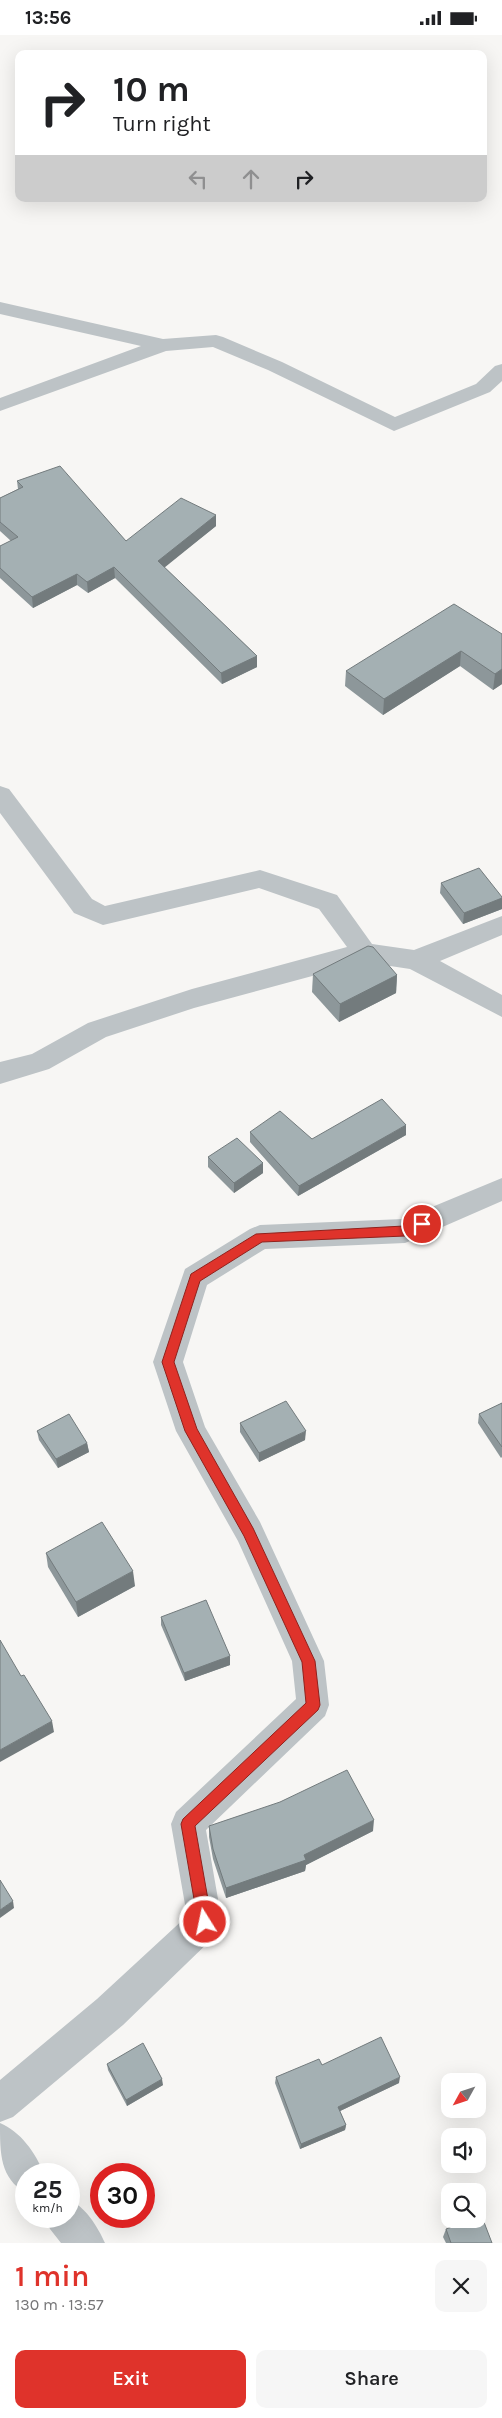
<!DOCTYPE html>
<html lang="en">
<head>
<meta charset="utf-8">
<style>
	body { margin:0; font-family:Karla,sans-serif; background:#f6f6f6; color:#202124; height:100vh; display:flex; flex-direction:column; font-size:19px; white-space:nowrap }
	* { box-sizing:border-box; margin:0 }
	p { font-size:16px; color:#757577 }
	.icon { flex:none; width:28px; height:28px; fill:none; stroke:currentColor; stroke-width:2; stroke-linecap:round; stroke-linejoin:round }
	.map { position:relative; height:2208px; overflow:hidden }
	.details { display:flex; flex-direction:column; background:#fff; flex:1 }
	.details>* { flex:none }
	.banner { position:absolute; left:15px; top:15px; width:472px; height:152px; border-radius:10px; box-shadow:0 5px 20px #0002; background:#fff; color:#202124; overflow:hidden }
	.needle { width:32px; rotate:230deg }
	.fabs { position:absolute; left:441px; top:2038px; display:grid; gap:10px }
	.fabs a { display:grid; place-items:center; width:45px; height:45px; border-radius:10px; background:#fff; box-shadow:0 5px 20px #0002; font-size:25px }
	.speed { position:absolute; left:15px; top:2128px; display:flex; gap:10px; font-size:25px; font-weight:700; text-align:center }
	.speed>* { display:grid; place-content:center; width:65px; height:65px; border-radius:50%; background:#fff; box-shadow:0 5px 20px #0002; line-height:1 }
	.speed small { font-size:12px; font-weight:400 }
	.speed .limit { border:8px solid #d22; background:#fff; color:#111 }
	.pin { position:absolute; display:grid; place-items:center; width:42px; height:42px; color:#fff; margin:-21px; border:2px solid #fff; border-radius:50%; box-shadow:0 1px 5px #0007 }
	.me { position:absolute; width:55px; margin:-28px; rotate:350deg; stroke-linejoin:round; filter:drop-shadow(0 0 4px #0008) }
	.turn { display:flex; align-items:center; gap:18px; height:105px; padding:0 15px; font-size:22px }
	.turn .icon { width:65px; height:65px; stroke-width:2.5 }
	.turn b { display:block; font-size:35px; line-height:42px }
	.lanes { display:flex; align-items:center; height:48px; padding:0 15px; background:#0003; justify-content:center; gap:25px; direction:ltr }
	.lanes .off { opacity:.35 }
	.round { display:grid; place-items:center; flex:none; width:52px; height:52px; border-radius:10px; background:#f6f6f6 }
	.overview { display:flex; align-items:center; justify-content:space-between; height:85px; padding:0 15px }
	h1 { font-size:30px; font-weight:600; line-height:38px; color:#df332b }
	.button { display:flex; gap:10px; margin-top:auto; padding:10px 15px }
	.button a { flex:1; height:58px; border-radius:10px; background:#df332b; color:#fff; font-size:20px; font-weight:600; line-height:58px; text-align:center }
	.button a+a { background:#f6f6f6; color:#202124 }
	.status { display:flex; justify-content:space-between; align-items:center; height:35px; padding:0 25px; background:#fff; direction:ltr }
	.status svg { height:14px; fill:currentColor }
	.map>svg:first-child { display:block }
</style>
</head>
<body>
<div class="status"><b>13:56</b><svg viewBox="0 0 49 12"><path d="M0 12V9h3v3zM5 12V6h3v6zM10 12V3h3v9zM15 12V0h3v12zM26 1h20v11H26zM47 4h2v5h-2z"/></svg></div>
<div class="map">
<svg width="502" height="2208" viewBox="0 0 502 2208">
	<rect width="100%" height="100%" fill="#f7f6f4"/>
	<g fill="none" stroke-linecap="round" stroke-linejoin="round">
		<g fill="#bdc3c6" fill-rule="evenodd">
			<polygon points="0,267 163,304 216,300 223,302 282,327 395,382 476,349 495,331 502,329 502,346 490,357 394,396 268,335 213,312 166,316 0,376 0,363 141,311 0,279"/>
			<polygon points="0,751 9,754 92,864 105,871 260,835 337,860 372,909 414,915 502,881 502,900 440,926 502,960 502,982 410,934 364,927 194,973 106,1002 49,1034 0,1049 0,1027 32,1019 88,988 192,954 347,912 319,874 259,853 103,890 74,878 0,778"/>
			<polygon points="502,1143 502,1166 415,1204 405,1208 265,1214 207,1250 183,1327 205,1392 260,1487 324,1626 329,1670 325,1681 206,1795 222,1887 217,1899 123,1990 13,2082 0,2087 0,2045 97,1964 187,1881 171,1789 176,1777 296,1664 292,1626 238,1506 176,1396 153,1327 185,1234 250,1194 260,1190 403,1184"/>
			<path d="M0 2088C20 2096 36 2118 44 2139H26V2158C0 2143 0 2119 0 2088Z"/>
			<path d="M69 2165C85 2171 98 2192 105 2208H61L50 2194 44 2181H69Z"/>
		</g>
	</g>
	<g fill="#8d979a">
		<polygon points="17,446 126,506 216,480 216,491 164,532 257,621 257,632 222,649 115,543 88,558 77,550 33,573 0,543 0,511 11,506 0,496 0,463 18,454"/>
		<polygon points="502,599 502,649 493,655 460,631 383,680 345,651 346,636"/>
		<polygon points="441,848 502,863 502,874 463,889 440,858"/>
		<polygon points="313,939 397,940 396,958 339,987 312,957"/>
		<polygon points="250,1097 312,1104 406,1100 298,1161 250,1107"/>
		<polygon points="208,1122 263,1128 263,1138 234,1158 208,1132"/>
		<polygon points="502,1368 502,1422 501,1423 478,1388 479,1379"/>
		<polygon points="240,1388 305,1405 259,1427 240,1397"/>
		<polygon points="37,1396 87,1408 89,1417 58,1433 39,1405"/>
		<polygon points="46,1518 135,1551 78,1582 48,1532"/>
		<polygon points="161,1582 230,1630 185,1646 161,1590"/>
		<polygon points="209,1791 373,1796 306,1830 305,1836 226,1863 213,1824 209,1802"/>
		<polygon points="107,2029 163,2050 127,2071 108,2035"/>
		<polygon points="322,2030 399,2048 340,2076 346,2090 345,2095 300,2114 275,2048 276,2042"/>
		<polygon points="446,2194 492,2208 446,2208 443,2202"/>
	</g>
	<g fill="#737b7d">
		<polygon points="216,480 216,491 159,537 158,526"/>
		<polygon points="114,532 115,543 88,558 87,547"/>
		<polygon points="77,539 77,550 33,573 32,562"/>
		<polygon points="461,616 460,631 383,680 384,664"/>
		<polygon points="257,621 257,632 222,649 221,638"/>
		<polygon points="502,634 502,649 493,655 495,639"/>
		<polygon points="502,863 502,874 463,889 464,878"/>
		<polygon points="397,940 396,958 339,987 340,969"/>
		<polygon points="406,1090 406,1100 298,1161 299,1151"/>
		<polygon points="263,1128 263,1138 234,1158 234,1148"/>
		<polygon points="306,1396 305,1405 259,1427 259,1418"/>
		<polygon points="87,1408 89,1417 58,1433 56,1424"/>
		<polygon points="133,1536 135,1551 78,1582 76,1567"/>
		<polygon points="230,1621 230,1630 185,1646 184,1638"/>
		<polygon points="52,1686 54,1697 0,1727 0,1715"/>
		<polygon points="374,1785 373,1796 306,1830 305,1836 226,1863 226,1853"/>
		<polygon points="13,1866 14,1873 0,1883 0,1875"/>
		<polygon points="400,2042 399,2048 338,2077 338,2072"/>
		<polygon points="162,2044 163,2050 127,2071 126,2065"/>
		<polygon points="346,2090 345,2095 300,2114 301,2109"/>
	</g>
	<g fill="#a4b0b3" stroke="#737b7d">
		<polygon points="60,431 126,506 181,463 216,480 158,526 257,621 221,638 114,532 87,547 77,539 32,562 0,533 0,511 18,502 0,487 0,463 23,452 17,446"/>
		<polygon points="454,569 502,599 502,634 495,639 461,616 384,664 346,636"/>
		<polygon points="479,833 502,862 502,863 464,878 441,848"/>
		<polygon points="368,911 373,912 397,940 340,969 313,939"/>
		<polygon points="382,1064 406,1090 299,1151 250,1097 280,1076 312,1104"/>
		<polygon points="237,1103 263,1128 234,1148 208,1122"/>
		<polygon points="286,1366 306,1396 259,1418 240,1388"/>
		<polygon points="502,1368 502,1412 479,1379"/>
		<polygon points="69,1379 87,1408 56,1424 37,1396"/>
		<polygon points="102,1487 133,1536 76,1567 46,1518"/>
		<polygon points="206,1565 230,1621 184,1638 161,1582"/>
		<polygon points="0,1605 21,1641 24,1640 52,1686 0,1715"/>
		<polygon points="347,1735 374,1785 304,1820 306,1825 226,1853 213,1814 209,1791 280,1767"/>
		<polygon points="0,1845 13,1866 0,1875"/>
		<polygon points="381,2002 400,2042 338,2072 346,2090 301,2109 276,2042 319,2024 322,2030"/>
		<polygon points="143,2008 162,2044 126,2065 107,2029"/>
		<polygon points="482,2182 492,2208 451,2208 446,2194"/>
	</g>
	<polygon fill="#df332b" stroke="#91211c" points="422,1184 426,1186 426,1193 405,1201 262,1207 200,1246 174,1327 197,1394 253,1493 315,1626 320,1670 318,1675 195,1791 212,1887 210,1892 205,1894 200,1892 198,1887 181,1789 183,1784 306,1668 302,1627 244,1501 185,1396 162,1327 191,1239 256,1199 404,1191"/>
</svg>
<div class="fabs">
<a><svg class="needle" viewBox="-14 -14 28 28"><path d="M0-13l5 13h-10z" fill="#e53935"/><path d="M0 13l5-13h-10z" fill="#757577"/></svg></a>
<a><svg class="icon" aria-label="sound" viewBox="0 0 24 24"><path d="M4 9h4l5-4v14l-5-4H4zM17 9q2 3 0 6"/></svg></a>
<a><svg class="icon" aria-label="search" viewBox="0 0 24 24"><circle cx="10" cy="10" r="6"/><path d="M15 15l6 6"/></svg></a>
</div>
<div class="speed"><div>25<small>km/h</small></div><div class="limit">30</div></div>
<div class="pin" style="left:422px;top:1189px;background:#d93025"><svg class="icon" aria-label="arrive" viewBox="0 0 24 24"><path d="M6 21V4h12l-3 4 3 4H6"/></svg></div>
<svg class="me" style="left:205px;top:1887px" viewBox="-20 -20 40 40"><circle r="17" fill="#df332b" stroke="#fff" stroke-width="3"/><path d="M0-11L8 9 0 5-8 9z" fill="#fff"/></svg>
<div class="banner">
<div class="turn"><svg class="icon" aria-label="right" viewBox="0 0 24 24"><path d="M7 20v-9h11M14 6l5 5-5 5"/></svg><div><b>10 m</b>Turn right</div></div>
<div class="lanes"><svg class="icon off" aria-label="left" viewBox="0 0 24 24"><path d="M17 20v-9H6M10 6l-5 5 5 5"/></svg><svg class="icon off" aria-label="ahead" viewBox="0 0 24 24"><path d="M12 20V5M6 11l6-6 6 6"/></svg><svg class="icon" aria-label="right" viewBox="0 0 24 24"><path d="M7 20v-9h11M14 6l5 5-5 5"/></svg></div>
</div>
</div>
<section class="details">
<div class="overview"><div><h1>1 min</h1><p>130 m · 13:57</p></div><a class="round"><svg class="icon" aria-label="close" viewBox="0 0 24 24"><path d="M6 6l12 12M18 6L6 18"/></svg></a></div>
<div class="button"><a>Exit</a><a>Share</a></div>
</section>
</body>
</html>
